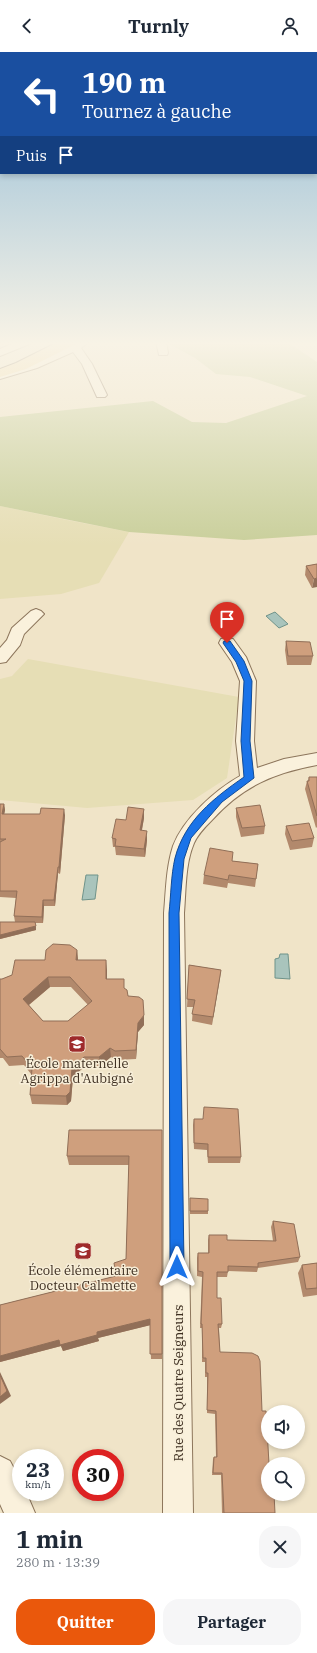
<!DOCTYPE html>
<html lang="fr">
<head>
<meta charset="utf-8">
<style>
	body { margin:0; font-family:"IBM Plex Serif",serif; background:#f6f6f7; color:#1f2937; height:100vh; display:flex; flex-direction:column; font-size:15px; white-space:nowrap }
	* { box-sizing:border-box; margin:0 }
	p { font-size:13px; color:#747a83 }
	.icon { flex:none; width:22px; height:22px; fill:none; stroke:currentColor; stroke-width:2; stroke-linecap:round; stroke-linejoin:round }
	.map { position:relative; height:1461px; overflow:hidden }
	.drawer { display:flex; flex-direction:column; background:#fff; flex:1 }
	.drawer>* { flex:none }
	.banner { position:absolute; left:0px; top:0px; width:317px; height:122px; box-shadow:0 2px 6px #0003; background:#1a4fa0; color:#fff; overflow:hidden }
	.buttons { position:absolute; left:261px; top:1353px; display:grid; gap:8px }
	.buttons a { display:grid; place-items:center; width:44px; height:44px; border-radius:50%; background:#fff; box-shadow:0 2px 6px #0003; font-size:20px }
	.speed { position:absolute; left:12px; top:1397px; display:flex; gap:8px; font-size:20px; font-weight:700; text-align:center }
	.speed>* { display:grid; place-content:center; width:52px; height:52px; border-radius:50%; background:#fff; box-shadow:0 2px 6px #0003; line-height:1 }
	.speed small { font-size:10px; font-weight:400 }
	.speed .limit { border:6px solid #d22; background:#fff; color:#111 }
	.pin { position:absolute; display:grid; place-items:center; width:34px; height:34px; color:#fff; margin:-41px -17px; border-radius:50% 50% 50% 0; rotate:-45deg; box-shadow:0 0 4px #0007 }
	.pin .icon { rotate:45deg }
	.me { position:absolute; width:44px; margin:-22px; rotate:0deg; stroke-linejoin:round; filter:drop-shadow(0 0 3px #0008) }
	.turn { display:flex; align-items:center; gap:14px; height:84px; padding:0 16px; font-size:18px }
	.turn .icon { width:52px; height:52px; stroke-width:2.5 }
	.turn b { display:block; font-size:28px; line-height:34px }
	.then { display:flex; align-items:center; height:38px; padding:0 16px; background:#0003; gap:8px; font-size:15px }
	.round { display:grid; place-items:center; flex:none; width:42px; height:42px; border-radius:16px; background:#f6f6f7 }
	.summary { display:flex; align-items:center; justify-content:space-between; height:68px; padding:0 16px }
	h1 { font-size:24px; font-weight:800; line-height:30px }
	.cta { display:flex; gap:8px; margin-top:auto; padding:8px 16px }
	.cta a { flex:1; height:46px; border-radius:16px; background:#ea580c; color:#fff; font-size:16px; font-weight:800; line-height:46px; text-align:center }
	.cta a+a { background:#f6f6f7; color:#1f2937 }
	header { display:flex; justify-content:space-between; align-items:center; height:52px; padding:0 16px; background:#fff; font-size:18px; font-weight:800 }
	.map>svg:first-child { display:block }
</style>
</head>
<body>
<header><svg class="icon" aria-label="back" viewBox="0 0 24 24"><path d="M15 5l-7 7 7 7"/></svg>Turnly<svg class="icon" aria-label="person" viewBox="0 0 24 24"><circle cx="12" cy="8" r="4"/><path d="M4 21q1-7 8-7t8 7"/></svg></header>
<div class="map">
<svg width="317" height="1461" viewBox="0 0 317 1461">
	<rect width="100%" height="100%" fill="#f0e4c8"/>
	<g fill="#e6deb5">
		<polygon points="0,454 67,468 129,480 99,531 61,542 0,547"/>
		<polygon points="28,607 239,645 227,726 193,748 87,756 0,748 0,627 12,624"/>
	</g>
	<polygon fill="#c9cf9b" points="167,289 286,289 317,310 317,483 244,488 129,480 0,454 0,365 153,349 192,370 226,371 307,344 250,325 216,322 195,306 169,292"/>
	<g fill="#a9c4bc" stroke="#6f938a">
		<polygon points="275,560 288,572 279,576 266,564"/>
		<polygon points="86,823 98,823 95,847 82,848"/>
		<polygon points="280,902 288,902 290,927 275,926 275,907 279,906"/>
	</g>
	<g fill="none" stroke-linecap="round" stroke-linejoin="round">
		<defs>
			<g id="minor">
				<polygon points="18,289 33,289 32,291 0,304 0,297"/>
				<polygon points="77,289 90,289 81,296 92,312 107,343 105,345 97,345 82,312 73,300 37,316 0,327 0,321 40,308"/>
				<polygon points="156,289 166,289 168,301 167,303 159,303"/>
				<polygon points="36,557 41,559 44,562 24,582 20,593 6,610 0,611 0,596 7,588 12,576 31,559"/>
				<path d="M227 586 233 587 246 605 256 629 254 689 257 716 284 707 317 701V713C274 721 243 734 213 767 206 774 198 782 194 791 185 812 186 838 184 861L193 1461H163L164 861C166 839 166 816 173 794 183 767 215 738 240 724L236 689 240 629 232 610 219 591 221 587Z"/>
				<polygon points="0,1404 10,1409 21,1430 21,1440 26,1440 35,1461 4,1461 0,1452"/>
			</g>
			<polygon id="major" points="60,289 77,289 76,292 26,317 0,325 0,317 16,311"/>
		</defs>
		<use href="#minor" stroke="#8d765c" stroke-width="2"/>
		<use href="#major" stroke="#5b4430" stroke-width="2"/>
		<use href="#minor" fill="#faf1dc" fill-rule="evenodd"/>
		<use href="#major" fill="#f3d9a0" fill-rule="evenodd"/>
	</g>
	<g fill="#b2896c" fill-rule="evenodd">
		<polygon points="317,512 312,536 305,523 306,514"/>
		<polygon points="286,589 313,604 311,613 287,613 285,598"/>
		<polygon points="309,725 317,725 317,775 316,776 305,737 307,729 308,729"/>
		<polygon points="0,752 4,752 5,758 4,762 65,763 60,822 58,821 55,854 44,854 43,871 35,871 36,878 0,887 0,870 15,870 14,864 16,846 0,845"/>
		<polygon points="236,756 265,774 264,782 241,785 236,765"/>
		<polygon points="144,757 144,766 142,778 147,788 145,805 116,803 115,795 113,795 112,786 126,768"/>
		<polygon points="286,774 314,786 312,795 290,798 285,782"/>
		<polygon points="232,809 258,812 255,835 228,831 227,836 203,832 204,823"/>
		<path d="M77 898 78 908 107 918V927L124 937 128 944 144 973 138 980 136 1007 116 1008 111 1005 100 1014H85L73 1025 71 1049 67 1053 32 1052 30 1043 31 1022 24 1013 9 1014 3 1006H0V927H2L12 923 45 908ZM50 935H71L88 953 68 969H43L29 953Z"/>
		<polygon points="189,913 221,918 212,973 192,969 193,955 187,955"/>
		<polygon points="194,1067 203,1067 241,1105 240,1111 208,1111 207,1098 194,1097 193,1073"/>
		<polygon points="162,1078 162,1307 151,1307 150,1273 98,1286 99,1289 63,1299 61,1294 0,1310 0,1253 116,1224 126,1207 129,1113 69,1113 67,1104"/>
		<polygon points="190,1149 208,1159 208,1162 190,1162"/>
		<polygon points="273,1169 300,1205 298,1210 258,1216 257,1220 228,1219 227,1225 217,1225 217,1246 222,1272 221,1276 219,1276 220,1300 262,1359 268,1412 275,1461 222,1461 221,1423 212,1423 213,1407 214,1405 216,1405 215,1362 207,1361 207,1325 205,1325 205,1310 202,1310 202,1276 200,1276 202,1225 197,1224 197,1206 198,1201 208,1201 208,1188 209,1183 227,1188 273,1189 271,1175"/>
		<polygon points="317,1211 317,1243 303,1245 298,1221 302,1213"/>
	</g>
	<g fill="#916f58">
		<polygon points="317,526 317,535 312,536 314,527"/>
		<polygon points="4,752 5,758 3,769 2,762"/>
		<polygon points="64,757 65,763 60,822 59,815"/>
		<polygon points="144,757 144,766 140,787 140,778"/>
		<polygon points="147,779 147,788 145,805 144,797"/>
		<polygon points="58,815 58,821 55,854 54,848"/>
		<polygon points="43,848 44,854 43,871 42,865"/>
		<polygon points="36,874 36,878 0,887 0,883"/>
		<polygon points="77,898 78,908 76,908"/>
		<polygon points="106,908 107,918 107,937 106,927"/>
		<polygon points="221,918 220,926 212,973 213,965"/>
		<polygon points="48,925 50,935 25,956 23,947"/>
		<polygon points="144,963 144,973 138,980 136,1007 136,998 138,971"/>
		<polygon points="110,996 111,1005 100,1014 99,1005"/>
		<polygon points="84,1005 85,1014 73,1025 71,1049 67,1053 66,1044 72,1016"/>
		<polygon points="150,1267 151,1273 98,1286 99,1289 63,1299 61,1294 0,1310 0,1304 59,1288 97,1280"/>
		<polygon points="0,1320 11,1344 0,1352"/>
	</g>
	<g fill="#cf9f7d" stroke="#916f58" fill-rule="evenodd">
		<polygon points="317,512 317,526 314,527 306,514"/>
		<polygon points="286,589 310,590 313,604 288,604"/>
		<polygon points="309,725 317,725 317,764 307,729 309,729"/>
		<polygon points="0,752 4,752 2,762 40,762 41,756 64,757 59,815 58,815 54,848 43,848 42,865 14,864 17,839 0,839 0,790 6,787 0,787"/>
		<polygon points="260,753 265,774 242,776 236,756"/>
		<polygon points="128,755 144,757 140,778 147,779 144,797 115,794 116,787 112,786 116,767 126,768"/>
		<polygon points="309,771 314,786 292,789 286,774"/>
		<polygon points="210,796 233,800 232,809 258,812 256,827 229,823 228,828 204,823"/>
		<polygon points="0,870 35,870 36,874 0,883"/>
		<path d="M53 892 70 893 77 898 76 908H106V927H124V936L127 938 128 944 139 945 143 948 144 963 138 971 136 998 115 999 110 996 99 1005H84L72 1016 70 1040 66 1044 30 1043 32 1016 22 1004 7 1005 0 997V927H2L12 923 15 908H45L46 898ZM48 925H70L92 949 68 969H43L23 947Z"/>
		<polygon points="189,913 221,918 213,965 192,962 195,948 187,947"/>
		<polygon points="204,1055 238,1057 241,1105 208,1105 208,1092 194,1091 194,1067 203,1067"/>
		<polygon points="69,1078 162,1078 162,1302 150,1302 150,1267 97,1280 97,1283 60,1293 59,1288 0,1304 0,1253 116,1224 114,1211 126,1207 129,1104 67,1104"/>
		<polygon points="190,1146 208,1147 208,1159 190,1159"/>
		<polygon points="273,1169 294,1172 300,1205 258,1211 258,1215 228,1214 228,1220 217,1220 217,1246 221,1246 222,1272 218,1272 220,1300 252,1301 258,1304 260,1309 262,1359 266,1359 269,1412 268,1412 268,1442 274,1442 275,1461 224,1461 222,1421 213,1421 214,1405 217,1405 216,1359 207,1358 208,1321 206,1321 206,1306 203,1306 202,1272 201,1272 203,1220 198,1219 198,1201 209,1201 209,1183 227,1183 227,1188 276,1189"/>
		<polygon points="317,1211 317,1236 306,1237 302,1213"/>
		<polygon points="0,1323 7,1339 0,1345"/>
	</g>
	<linearGradient id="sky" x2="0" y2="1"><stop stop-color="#8fbad6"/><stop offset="0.59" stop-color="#f8f3e6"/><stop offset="1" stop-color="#f8f3e6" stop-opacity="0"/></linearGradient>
	<rect width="317" height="494" fill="url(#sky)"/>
	<path fill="#1a73e8" stroke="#114b97" d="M224 589H230L244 609 252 629 250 689 254 726 222 750 191 786 184 807 179 861 184 1215 182 1220 177 1222 172 1220 170 1215 169 861C171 843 171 823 175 806 185 768 214 746 244 725L241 689 244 629 236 610 223 591Z"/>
	<defs>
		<symbol id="school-square" viewBox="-11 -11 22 22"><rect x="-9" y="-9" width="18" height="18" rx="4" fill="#9e2a2b" stroke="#f7eed8"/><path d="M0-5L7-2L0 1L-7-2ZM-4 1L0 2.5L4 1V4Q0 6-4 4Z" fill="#fff"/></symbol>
	</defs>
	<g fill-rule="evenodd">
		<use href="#school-square" x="67" y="982" width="20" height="20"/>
		<use href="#school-square" x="73" y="1189" width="20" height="20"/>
	</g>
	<g text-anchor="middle" stroke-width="3" stroke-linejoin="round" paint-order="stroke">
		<g font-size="13" fill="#3d2e20" stroke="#f7eed8">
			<text x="77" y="1016">École maternelle<tspan x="77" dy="15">Agrippa d'Aubigné</tspan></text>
			<text x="83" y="1223">École élémentaire<tspan x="83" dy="15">Docteur Calmette</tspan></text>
		</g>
		<g font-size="13" fill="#3d2e20" stroke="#f7eed8">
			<text transform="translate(178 1331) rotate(-90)" y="5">Rue des Quatre Seigneurs</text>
		</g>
	</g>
</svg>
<div class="buttons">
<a><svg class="icon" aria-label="sound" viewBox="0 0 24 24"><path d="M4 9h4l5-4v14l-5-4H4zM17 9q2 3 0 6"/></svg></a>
<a><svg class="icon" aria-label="search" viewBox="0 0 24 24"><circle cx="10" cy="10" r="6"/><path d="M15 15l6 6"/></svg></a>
</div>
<div class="speed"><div>23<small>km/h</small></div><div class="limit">30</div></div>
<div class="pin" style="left:227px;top:591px;background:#d93025"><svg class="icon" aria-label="arrive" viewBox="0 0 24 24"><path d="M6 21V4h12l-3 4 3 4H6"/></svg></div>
<svg class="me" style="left:177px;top:1215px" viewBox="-20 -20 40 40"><path d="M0-17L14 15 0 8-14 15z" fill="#1a73e8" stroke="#fff" stroke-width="4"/></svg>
<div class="banner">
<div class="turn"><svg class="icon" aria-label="left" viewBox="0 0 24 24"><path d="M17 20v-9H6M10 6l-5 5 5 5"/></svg><div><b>190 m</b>Tournez à gauche</div></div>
<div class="then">Puis<svg class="icon" aria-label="arrive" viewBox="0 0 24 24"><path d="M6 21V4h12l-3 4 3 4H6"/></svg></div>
</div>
</div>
<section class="drawer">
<div class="summary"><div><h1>1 min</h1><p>280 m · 13:39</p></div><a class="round"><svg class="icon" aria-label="close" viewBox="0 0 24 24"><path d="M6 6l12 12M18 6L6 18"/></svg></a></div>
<div class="cta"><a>Quitter</a><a>Partager</a></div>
</section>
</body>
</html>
